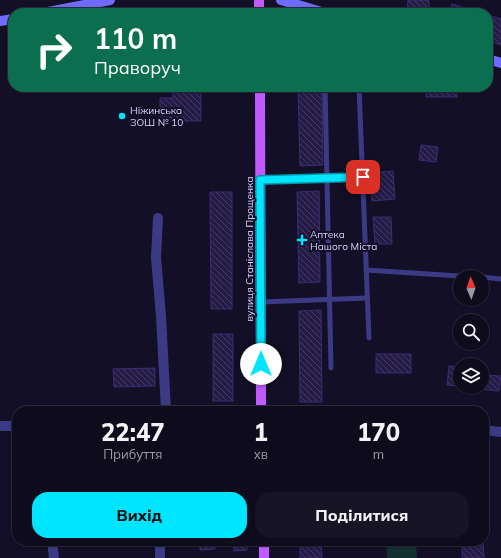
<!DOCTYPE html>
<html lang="uk">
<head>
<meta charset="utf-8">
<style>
	body { margin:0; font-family:Mulish,sans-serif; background:#171425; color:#f1f3f6; height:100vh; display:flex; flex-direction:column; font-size:15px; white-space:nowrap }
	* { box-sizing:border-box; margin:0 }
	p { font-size:13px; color:#9b9ba3 }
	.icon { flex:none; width:22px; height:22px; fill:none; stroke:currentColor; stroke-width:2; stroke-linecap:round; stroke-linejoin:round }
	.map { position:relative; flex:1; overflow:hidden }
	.drawer { position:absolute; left:12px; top:406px; width:477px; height:140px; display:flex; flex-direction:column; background:#0e0b1c; border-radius:16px; box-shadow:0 1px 3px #0004,0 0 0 1px #2e2b3b }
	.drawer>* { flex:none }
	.banner { position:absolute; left:8px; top:8px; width:485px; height:84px; border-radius:16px; box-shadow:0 1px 3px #0004,0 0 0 1px #2e2b3b; background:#0b6e4f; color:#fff; overflow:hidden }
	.needle { width:26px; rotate:358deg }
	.fabs { position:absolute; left:453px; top:270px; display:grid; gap:8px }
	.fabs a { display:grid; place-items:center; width:36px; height:36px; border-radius:50%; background:#0e0b1c; box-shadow:0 1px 3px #0004,0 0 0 1px #2e2b3b; font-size:20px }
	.pin { position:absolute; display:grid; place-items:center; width:34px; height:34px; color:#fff; margin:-17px; border-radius:8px; box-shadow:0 2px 6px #0006 }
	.me { position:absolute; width:44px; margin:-22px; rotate:0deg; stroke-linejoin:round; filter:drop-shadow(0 0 3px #0008) }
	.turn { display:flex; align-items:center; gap:14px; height:84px; padding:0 20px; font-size:18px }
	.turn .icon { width:52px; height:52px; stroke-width:2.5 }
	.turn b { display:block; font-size:28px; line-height:34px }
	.eta { display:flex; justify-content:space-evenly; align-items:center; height:68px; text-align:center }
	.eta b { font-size:24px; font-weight:800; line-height:28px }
	.button { display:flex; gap:8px; margin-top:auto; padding:8px 20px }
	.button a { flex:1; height:46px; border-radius:16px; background:#00e5ff; color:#111; font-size:16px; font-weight:800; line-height:46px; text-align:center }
	.button a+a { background:#171425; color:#f1f3f6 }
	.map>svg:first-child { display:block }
</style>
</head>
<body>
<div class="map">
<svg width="501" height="558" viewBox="0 0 501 558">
	<defs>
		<pattern id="building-back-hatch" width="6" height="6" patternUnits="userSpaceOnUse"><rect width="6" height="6" fill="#241b47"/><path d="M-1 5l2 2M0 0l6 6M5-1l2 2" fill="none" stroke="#433b63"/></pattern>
	</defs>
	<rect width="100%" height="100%" fill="#130f26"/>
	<polygon fill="#12302f" points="386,541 416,541 417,558 387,558"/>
	<g fill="url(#building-back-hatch)" stroke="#3b2d73">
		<polygon points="408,0 429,0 429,13 407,13"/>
		<polygon points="452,4 480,13 449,13"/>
		<polygon points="137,8 138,13 128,13 128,9"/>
		<polygon points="488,15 501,19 501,45 488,41"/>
		<polygon points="173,87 201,87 201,121 160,121 160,98 173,98"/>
		<polygon points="298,87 322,87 323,165 300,166"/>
		<rect x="426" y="87" width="31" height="10"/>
		<polygon points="421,145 438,147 436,162 419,160"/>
		<polygon points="393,171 395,199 372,201 370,173"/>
		<polygon points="319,191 320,282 299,283 297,192"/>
		<polygon points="210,192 232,192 232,309 211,309"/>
		<polygon points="373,217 391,217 392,244 375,244"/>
		<polygon points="321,310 322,402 300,402 299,311"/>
		<rect x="213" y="334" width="20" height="67"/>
		<rect x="376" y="354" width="35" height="19"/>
		<polygon points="449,366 460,367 460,386 447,385"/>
		<polygon points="155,368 155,386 114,387 113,369"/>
		<polygon points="482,375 501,376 499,391 479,389 479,387 482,387"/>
		<rect x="169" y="541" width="12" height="4"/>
		<polygon points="221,541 247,541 247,550 234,551 233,541"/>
		<polygon points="300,541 321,541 322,558 300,558"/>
		<polygon points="462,541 483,541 484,558 462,558"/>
		<polygon points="215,542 215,549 200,550 200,543"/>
	</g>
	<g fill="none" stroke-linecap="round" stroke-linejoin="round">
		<g stroke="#3d3a85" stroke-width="5">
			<polyline points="325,87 331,368"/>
			<polyline points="359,87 369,338"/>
			<polyline points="260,180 363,177"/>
			<polyline points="366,270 475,277"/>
			<polyline points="482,277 501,279"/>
			<polyline points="261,302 367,298"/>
		</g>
		<g stroke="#3d3a85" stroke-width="10">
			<polyline points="158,218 156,258 161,316 166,411"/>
			<polyline points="0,426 17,426"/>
			<polyline points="484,430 501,432"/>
			<polyline points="52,541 54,558"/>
			<polyline points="160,541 160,558"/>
		</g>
		<g stroke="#6f6bff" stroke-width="10">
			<polyline points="281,0 325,13"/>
			<polyline points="43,13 110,0"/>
			<polyline points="0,21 13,19"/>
			<polyline points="488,59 501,63"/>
		</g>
		<g stroke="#c25bff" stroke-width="10">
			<polyline points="259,0 259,13"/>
			<polyline points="260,87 261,411"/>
			<polyline points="264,541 264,558"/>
		</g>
	</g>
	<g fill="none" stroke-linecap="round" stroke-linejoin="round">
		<defs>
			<polyline id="route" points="261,364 260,180 363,177"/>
		</defs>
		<use href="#route" stroke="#0095a6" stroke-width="10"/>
		<use href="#route" stroke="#00e5ff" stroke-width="7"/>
	</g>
	<g fill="#00e5ff" stroke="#130f26" stroke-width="1.5">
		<circle cx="122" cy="116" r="4"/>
		<path d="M300 234h4v4h4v4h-4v4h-4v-4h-4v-4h4z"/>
	</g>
	<g text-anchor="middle" stroke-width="4" stroke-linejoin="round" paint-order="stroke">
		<g font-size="10" fill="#d9d4ff" stroke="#130f26" text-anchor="start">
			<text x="130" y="114">Ніжинська<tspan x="130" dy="12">ЗОШ № 10</tspan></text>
			<text x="310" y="238">Аптека<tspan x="310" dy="12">Нашого Міста</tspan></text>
		</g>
		<g font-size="10" fill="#d9d4ff" stroke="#130f26">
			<text transform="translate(249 249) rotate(-90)" y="4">вулиця Станіслава Прощенка</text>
		</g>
	</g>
</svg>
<div class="fabs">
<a><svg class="needle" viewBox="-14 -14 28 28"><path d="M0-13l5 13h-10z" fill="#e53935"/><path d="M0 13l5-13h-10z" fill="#9b9ba3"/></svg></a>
<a><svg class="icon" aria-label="search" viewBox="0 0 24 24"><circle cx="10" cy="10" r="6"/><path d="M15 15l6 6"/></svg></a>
<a><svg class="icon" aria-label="layers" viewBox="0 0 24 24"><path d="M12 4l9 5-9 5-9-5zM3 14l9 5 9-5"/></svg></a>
</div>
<div class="pin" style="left:363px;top:177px;background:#d93025"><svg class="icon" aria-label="arrive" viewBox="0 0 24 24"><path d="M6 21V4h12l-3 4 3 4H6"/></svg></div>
<svg class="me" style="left:261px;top:364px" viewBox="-20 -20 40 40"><circle r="19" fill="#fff"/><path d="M0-13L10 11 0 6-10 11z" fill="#00e5ff"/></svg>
<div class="banner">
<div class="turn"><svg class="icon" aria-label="right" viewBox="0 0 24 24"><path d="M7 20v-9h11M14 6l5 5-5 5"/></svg><div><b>110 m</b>Праворуч</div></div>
</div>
<section class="drawer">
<div class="eta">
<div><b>22:47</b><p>Прибуття</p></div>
<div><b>1</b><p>хв</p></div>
<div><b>170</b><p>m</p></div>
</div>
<div class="button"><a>Вихід</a><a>Поділитися</a></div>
</section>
</div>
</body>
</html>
